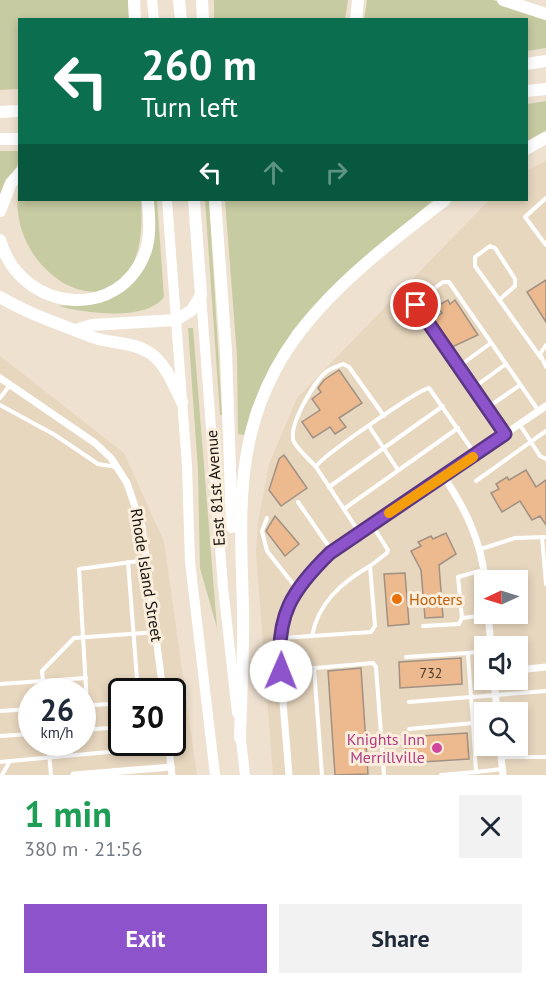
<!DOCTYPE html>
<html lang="en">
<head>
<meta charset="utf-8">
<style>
	body { margin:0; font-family:"PT Sans",sans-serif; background:#f2f2f3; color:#1f2937; height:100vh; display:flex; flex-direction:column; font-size:22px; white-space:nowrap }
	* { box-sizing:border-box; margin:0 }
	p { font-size:20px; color:#747a83 }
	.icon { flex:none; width:33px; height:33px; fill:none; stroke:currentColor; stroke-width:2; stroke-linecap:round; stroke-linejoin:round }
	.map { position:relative; height:775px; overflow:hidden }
	.side { display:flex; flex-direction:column; background:#fff; flex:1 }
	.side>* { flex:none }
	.guide { position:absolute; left:18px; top:18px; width:510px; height:183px; border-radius:0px; box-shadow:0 3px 9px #0003; background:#0b6e4f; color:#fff; overflow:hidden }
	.needle { width:39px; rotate:266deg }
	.fabs { position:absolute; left:474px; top:570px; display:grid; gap:12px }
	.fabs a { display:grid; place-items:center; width:54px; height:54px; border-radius:0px; background:#fff; box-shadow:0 3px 9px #0003; font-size:30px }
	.speed { position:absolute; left:18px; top:678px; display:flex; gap:12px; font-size:30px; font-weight:700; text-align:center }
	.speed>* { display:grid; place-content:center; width:78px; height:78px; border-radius:50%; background:#fff; box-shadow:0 3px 9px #0003; line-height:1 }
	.speed small { font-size:15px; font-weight:400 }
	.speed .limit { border:3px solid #111; border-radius:9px; background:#fff; color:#111 }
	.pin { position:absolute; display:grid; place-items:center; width:51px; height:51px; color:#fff; margin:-26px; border:3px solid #fff; border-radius:50%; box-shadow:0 2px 6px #0007 }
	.me { position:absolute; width:66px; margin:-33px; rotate:1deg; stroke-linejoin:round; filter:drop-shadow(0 0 4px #0008) }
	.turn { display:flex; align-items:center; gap:21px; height:126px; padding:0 24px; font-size:27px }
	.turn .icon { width:78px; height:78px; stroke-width:2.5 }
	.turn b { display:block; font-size:42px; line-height:51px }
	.lanes { display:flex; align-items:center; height:57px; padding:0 24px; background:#0003; justify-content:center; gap:30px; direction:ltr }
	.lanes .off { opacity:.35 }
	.round { display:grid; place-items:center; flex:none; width:63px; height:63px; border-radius:0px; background:#f2f2f3 }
	.summary { display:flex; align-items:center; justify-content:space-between; height:102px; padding:0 24px }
	h1 { font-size:36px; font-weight:800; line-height:45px; color:#1e9e55 }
	.action { display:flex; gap:12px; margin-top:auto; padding:12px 24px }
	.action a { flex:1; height:69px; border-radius:0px; background:#8c53cb; color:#fff; font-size:24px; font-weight:800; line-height:69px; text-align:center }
	.action a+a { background:#f2f2f3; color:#1f2937 }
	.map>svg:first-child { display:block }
</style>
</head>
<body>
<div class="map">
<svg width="546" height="775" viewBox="0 0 546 775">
	<rect width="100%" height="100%" fill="#eee1d0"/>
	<g fill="#e8d7bf" fill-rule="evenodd">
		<path d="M546 161V775H273L256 553 258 523 269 464 297 398 489 200H526L527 170ZM484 580H518V614H484ZM484 646H518V680H484ZM484 712H518V746H484Z"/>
		<path d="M0 356 124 453 164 542 197 775H0ZM32 692H82V742H32ZM122 692H172V742H122Z"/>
	</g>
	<g fill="#c7cba2">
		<polygon points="0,0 128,0 129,19 20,20 19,89 0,90"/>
		<polygon points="214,0 348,0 345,19 214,19"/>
		<polygon points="367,0 493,0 546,19 546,48 527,51 526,20 364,20"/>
		<polygon points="546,101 546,130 527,141 527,104"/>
		<path d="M0 151H20C19 173 7 175 0 196Z"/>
		<path d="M19 185 20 200H141C152 358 0 284 19 185Z"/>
		<path d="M153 200H157L164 297C145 322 85 313 58 306L97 303 135 277Z"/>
		<polygon points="205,200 209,200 222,415 220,415"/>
		<polygon points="225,200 433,200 331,290 293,330 252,407 244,435 238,434 237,356"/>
		<polygon points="188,328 193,328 217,628 200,568 198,470"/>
	</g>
	<g fill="#edb98e" stroke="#a19184" stroke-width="1.5">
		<polygon points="546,280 546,322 527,292"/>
		<polygon points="448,300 450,304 455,300 478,335 452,347 433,319 442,313 437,306"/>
		<polygon points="339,370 362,403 339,418 346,427 335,434 330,427 313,438 302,422 320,410 312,399 321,392 318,388 324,380"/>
		<polygon points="284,455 307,488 281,506 269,490 279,459"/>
		<polygon points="526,470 536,487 546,480 546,525 540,516 532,520 520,501 502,512 491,493 499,489 496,484 507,477 509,480"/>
		<polygon points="275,516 299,544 285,556 266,531"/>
		<polygon points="446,533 456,554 439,565 443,617 425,618 421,570 411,551 421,546 418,542 431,536 433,539"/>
		<polygon points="405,573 409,624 388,626 384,574"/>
		<polygon points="461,658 462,684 400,688 399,662"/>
		<polygon points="361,668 368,774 335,775 328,671"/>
		<polygon points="467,733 469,759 406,763 405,737"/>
	</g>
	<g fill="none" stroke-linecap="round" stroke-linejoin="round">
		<g stroke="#fff" stroke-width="4">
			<polyline points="546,198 525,217 546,245"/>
			<polyline points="499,300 515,286 515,279 495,248 490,246 475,257 475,266 541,358"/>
			<polyline points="546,345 540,354 546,367"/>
			<polyline points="458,367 491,343"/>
			<polyline points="473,388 506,364"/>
			<polyline points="0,398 10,385"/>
			<polyline points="0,405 55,435 98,464 117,467"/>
			<polyline points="487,408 520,385"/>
			<polyline points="520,425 540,456 546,459"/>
			<polyline points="369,426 398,470"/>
			<polyline points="505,434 417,309 417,301 443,282 449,282 538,410"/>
			<path d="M316 467C309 459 299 451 294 442 287 427 314 382 326 372 331 368 338 366 343 364L349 367 384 416"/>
			<polyline points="476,481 546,431"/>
			<polyline points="329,487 443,406"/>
			<polyline points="298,502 332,551"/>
			<polyline points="344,509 458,428"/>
			<polyline points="267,518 262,531 267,551 297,589"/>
			<path d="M359 532 316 467C319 458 418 390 429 388L475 454"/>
			<polyline points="542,537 546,584"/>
			<polyline points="481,549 515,538 546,537"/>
			<polyline points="128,562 138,692"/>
			<polyline points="462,618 488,615"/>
			<polyline points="423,626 459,624 462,618 458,577 483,570"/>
			<path d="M312 636C318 603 341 583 370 566"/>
			<polyline points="282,638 371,632 375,626 370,566 387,553 388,550 372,525"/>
			<polyline points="484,651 468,653 471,697 546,691"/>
			<polyline points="406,657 468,653"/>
			<polyline points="314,668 322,775"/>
			<polyline points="281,671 373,663 376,667 384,775"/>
			<polyline points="0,684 86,678"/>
			<polyline points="44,692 42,671 74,638 157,632"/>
			<polyline points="87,705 79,569 147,560"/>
			<polyline points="82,706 122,703"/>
			<polyline points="0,711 32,709"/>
			<polyline points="484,722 473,723 476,772 502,769"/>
			<polyline points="409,729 473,723 471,697 409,702"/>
			<polyline points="82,730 122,727"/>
			<polyline points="0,736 32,734"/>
			<polyline points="48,742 51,775"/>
			<polyline points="502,757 546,757"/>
			<polyline points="0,762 141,749 143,742"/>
			<polyline points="2,775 10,761"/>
			<polyline points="441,775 476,772"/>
		</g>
		<g stroke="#fff" stroke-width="7">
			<polyline points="0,378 95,443 111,458 127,483 142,527 163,692"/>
			<path d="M444 477C466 510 481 541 485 580"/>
			<polyline points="488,614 491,646"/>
			<polyline points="518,670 546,667"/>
			<polyline points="494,680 497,712"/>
			<polyline points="168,742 172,775"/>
			<polyline points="500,746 503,775"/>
			<polyline points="74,775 171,767"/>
			<polyline points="289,775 280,666 282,631 291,597 330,553 546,406"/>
		</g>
		<g stroke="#fff" stroke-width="10">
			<polyline points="152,0 154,20"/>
			<polyline points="167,200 187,466 190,562 215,775"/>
			<polyline points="201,295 223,587 237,713"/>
			<polyline points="240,731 245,775"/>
		</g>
		<g stroke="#fff" stroke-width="12">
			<polyline points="134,0 135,20"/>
			<polyline points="179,0 181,20"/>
			<polyline points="202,0 203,20"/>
			<polyline points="503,0 546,14"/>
			<polyline points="356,20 358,0"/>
			<polyline points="526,64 546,61"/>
			<polyline points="526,91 546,89"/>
			<polyline points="0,112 20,111"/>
			<polyline points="0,139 20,139"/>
			<polyline points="526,149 546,138"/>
			<polyline points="215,200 226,351 232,527"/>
			<polyline points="0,211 11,183 20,173"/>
			<path d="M0 240C21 313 121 323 146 250 151 234 149 216 148 200"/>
			<path d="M0 297C30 315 61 324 92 337 110 344 132 341 150 353 166 364 173 384 182 402"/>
			<polyline points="79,329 92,325 176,320 192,310 201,295 194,200"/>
			<path d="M240 738C241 695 244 650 243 607 240 508 233 423 296 337 335 284 393 240 445 200"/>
		</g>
	</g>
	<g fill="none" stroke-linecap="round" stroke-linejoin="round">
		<defs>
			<path id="route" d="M281 671C275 616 292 590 330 553L505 434 416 305"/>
		</defs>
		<use href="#route" stroke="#5b3684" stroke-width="15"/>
		<use href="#route" stroke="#8c53cb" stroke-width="10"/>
		<polyline stroke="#f59e0b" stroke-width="10" points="389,513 473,457"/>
	</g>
	<circle fill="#e8710a" stroke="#fbeedd" stroke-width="2" cx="397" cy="599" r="6"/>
	<circle fill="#d1479c" stroke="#fbeedd" stroke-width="2" cx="437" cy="748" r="6"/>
	<g text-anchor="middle" stroke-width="6" stroke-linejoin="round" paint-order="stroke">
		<g font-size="14" fill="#4c3b2c">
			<text x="431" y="678">732</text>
		</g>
		<g font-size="16" fill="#16110b" stroke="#fbeedd">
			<text transform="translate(215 488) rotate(-94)" y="6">East 81st Avenue</text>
			<text transform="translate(147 575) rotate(81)" y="6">Rhode Island Street</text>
		</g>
		<g font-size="16" fill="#c56008" stroke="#fbeedd" text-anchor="start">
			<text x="409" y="605">Hooters</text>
		</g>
		<g font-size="16" fill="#b23c85" stroke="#fbeedd" text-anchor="end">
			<text x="425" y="745">Knights Inn<tspan x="425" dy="18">Merrillville</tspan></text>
		</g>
	</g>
</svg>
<div class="fabs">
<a><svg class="needle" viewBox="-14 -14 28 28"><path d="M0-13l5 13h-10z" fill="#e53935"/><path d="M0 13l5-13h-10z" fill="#747a83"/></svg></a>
<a><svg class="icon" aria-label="sound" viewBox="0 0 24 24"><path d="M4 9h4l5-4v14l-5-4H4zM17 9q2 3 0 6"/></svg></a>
<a><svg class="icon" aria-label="search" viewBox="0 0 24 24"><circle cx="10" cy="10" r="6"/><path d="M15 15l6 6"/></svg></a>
</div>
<div class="speed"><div>26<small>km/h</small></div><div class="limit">30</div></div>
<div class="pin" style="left:416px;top:305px;background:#d93025"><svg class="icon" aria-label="arrive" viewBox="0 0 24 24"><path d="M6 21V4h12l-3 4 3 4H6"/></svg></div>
<svg class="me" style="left:281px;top:671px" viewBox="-20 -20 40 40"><circle r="19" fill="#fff"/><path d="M0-13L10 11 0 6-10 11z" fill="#8c53cb"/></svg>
<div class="guide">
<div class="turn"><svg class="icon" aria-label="left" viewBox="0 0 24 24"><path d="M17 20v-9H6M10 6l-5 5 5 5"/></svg><div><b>260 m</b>Turn left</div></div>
<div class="lanes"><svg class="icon" aria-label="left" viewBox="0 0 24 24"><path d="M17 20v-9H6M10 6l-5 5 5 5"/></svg><svg class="icon off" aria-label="ahead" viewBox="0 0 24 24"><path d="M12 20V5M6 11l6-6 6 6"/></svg><svg class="icon off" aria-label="right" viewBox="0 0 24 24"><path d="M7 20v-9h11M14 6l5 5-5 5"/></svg></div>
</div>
</div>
<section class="side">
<div class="summary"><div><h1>1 min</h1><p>380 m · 21:56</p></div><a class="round"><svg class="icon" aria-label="close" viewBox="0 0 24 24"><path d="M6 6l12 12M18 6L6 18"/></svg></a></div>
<div class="action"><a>Exit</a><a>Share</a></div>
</section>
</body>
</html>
